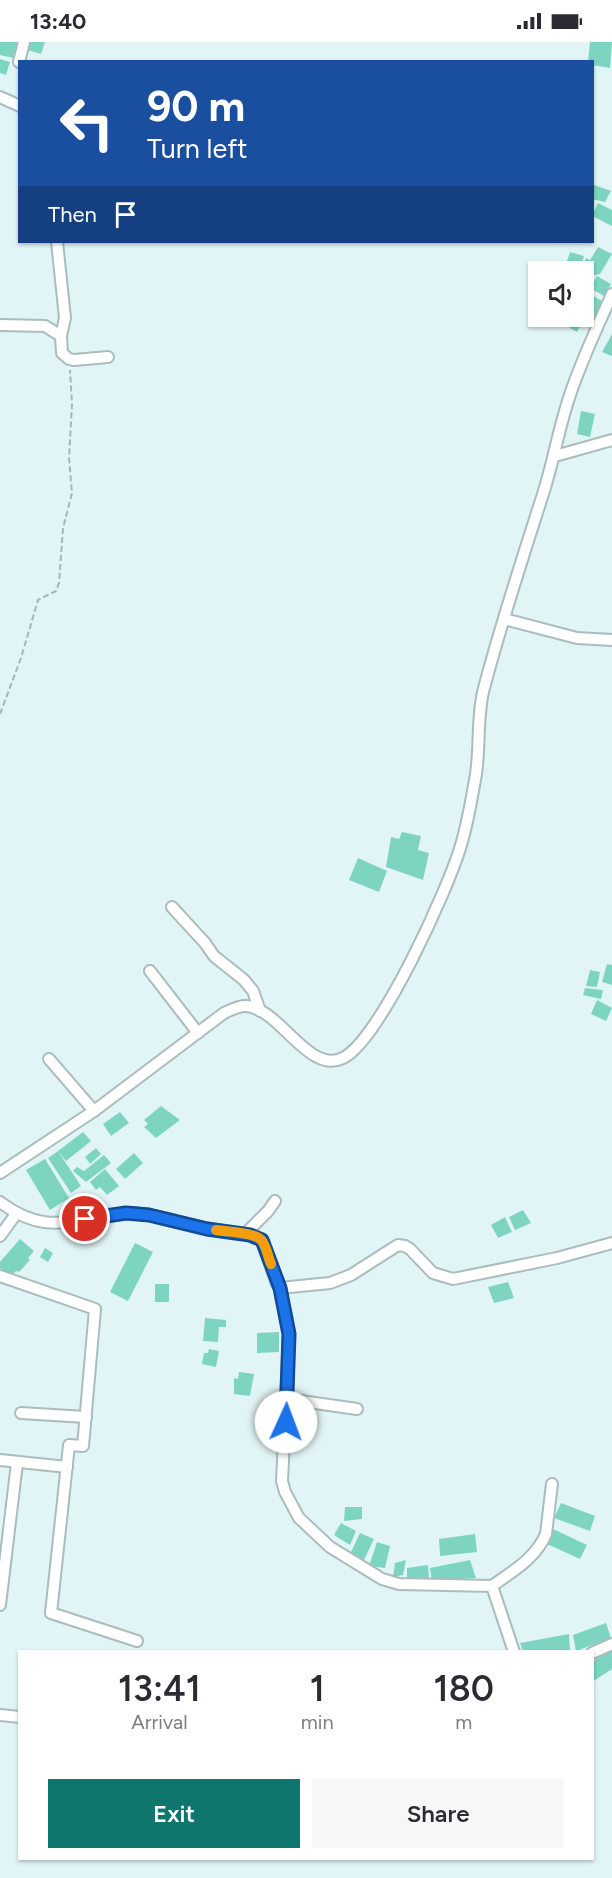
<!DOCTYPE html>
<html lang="en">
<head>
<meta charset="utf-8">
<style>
	body { margin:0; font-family:Figtree,sans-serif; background:#f7f7f7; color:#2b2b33; height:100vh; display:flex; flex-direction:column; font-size:22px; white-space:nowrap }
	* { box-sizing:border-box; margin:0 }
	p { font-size:20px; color:#7c7c81 }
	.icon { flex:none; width:33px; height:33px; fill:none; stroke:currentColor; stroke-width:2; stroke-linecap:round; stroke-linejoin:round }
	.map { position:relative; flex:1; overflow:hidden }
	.panel { position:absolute; left:18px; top:1608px; width:576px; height:210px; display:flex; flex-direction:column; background:#fff; border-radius:0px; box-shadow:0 2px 4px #0004 }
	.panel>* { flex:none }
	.guide { position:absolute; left:18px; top:18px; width:576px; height:183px; border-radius:0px; box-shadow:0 2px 4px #0004; background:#1a4fa0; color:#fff; overflow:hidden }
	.fabs { position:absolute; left:528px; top:219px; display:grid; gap:12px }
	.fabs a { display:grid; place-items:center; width:66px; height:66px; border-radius:0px; background:#fff; box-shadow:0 2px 4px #0004; font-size:30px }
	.pin { position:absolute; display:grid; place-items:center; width:51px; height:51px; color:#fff; margin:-26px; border:3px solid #fff; border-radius:50%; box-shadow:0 2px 6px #0007 }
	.me { position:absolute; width:66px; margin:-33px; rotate:2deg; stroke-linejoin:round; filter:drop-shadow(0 0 4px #0008) }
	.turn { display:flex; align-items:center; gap:21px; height:126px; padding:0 30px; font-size:27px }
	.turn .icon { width:78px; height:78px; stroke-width:2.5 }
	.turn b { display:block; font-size:42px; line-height:51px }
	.then { display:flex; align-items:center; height:57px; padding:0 30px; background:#0003; gap:12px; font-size:22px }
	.eta { display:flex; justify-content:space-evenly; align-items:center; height:102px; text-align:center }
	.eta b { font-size:36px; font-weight:600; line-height:42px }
	.button { display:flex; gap:12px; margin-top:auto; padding:12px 30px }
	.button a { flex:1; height:69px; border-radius:0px; background:#0f766e; color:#fff; font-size:24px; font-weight:600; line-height:69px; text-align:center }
	.button a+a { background:#f7f7f7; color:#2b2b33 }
	.status { display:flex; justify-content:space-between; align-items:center; height:42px; padding:0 30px; background:#fff; direction:ltr }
	.status svg { height:16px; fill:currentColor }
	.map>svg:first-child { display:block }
</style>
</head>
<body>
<div class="status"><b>13:40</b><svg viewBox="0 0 49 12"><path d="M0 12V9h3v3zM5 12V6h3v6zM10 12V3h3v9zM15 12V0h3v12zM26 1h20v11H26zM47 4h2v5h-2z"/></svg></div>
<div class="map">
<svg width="612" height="1836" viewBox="0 0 612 1836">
	<rect width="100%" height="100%" fill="#e2f5f6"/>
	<g fill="#7dd5c1">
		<polygon points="0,0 17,0 13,16 0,13"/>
		<polygon points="26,0 45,0 41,12 24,7"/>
		<polygon points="590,0 612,0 610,26 592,23 592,20 588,20"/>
		<polygon points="0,17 10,20 6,33 0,31"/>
		<polygon points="594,143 611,149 605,160 592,157"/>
		<polygon points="598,161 612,168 612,184 592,174"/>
		<polygon points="598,205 612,212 600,232 594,233 582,228 586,216 590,218"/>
		<polygon points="570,210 584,214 579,229 565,225"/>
		<polygon points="584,231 594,236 588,246 584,244"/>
		<polygon points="597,234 611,242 604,254 590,246"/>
		<polygon points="584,249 604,260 595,279 584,271"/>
		<polygon points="566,274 583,274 585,276 577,290 562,281"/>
		<polygon points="612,292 612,314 602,310"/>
		<polygon points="581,369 595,372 590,395 577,392"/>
		<polygon points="402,790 421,794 418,808 429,811 423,838 386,825 391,795 399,797"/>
		<polygon points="358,816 387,829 379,850 349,838"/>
		<polygon points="607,922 612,923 612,943 602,940"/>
		<polygon points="590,928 600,930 597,945 586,944"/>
		<polygon points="585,946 603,948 601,957 583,953"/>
		<polygon points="597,958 612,966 606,979 591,972"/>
		<polygon points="161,1064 180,1078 156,1096 144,1085 148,1082 144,1078"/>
		<polygon points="120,1070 129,1081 111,1094 103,1082"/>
		<polygon points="83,1090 91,1099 66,1119 58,1109"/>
		<polygon points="96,1106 101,1112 90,1122 85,1115"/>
		<polygon points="58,1109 81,1144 71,1151 48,1116"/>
		<polygon points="134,1111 143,1121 125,1137 116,1127"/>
		<polygon points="104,1113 111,1121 86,1140 73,1129 77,1125 84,1129"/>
		<polygon points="45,1117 69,1156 50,1168 26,1128"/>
		<polygon points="105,1127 119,1144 107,1153 100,1145 96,1148 90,1140"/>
		<polygon points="523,1168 531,1181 515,1188 509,1175"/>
		<polygon points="505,1175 512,1190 498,1196 491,1183"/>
		<polygon points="20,1197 34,1209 28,1216 30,1218 19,1230 16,1229 10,1235 0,1226 0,1220"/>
		<polygon points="135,1201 153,1210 128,1259 110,1250"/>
		<polygon points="45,1206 53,1211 48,1220 40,1215"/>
		<polygon points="508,1240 514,1256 494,1261 488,1245"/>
		<rect x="155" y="1242" width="14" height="18"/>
		<polygon points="205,1276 226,1278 226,1285 219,1285 218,1300 203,1299"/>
		<polygon points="279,1290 279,1310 257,1311 257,1291"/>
		<polygon points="209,1307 219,1309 216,1325 202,1322 204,1311 208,1311"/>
		<polygon points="239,1330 254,1332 250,1354 234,1352 234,1336 238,1337"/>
		<polygon points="561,1461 595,1474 590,1489 554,1476"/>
		<polygon points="345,1465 362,1465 362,1477 344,1479"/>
		<polygon points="341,1481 356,1489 350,1503 334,1493"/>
		<polygon points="553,1487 587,1503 580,1517 547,1502"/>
		<polygon points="360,1491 374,1497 364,1518 351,1510"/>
		<polygon points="475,1492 477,1510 440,1514 439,1497"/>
		<polygon points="377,1500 390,1504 385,1526 369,1524"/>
		<polygon points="406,1518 403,1533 393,1535 395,1521"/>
		<polygon points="470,1518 476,1536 432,1539 430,1526"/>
		<polygon points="428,1523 429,1537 407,1537 407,1526"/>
		<polygon points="606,1581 611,1596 576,1609 573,1593"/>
		<polygon points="569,1592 570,1609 567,1610 523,1610 520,1601"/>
		<polygon points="612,1606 612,1627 592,1640 592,1620"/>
	</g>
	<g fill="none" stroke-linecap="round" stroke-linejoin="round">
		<defs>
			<g id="minor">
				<polyline points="19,20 24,0"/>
				<polyline points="0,55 20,64"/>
				<polyline points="57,200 65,276 61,294 62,311 69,317 74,318 108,315"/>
				<polyline points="0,283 45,284 61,294"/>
				<polyline points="555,414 612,398"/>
				<polyline points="504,577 577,596 612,598"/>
				<polyline points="172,865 205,901 214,914 244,938 253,949 260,969"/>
				<polyline points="150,929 198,991"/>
				<polyline points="49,1017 94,1069"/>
				<path d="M0 1131 94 1069 224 971C231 968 239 963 247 964 281 968 309 1033 343 1016 380 998 449 845 461 803 468 780 472 755 476 732 480 705 477 677 483 650 500 584 522 518 543 452 553 421 558 390 568 359 579 323 597 286 612 252"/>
				<path d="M0 1160C39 1189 60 1181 105 1175 112 1174 120 1172 127 1171 154 1171 182 1182 209 1187 226 1190 247 1189 262 1199L277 1242 280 1246 289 1292 282 1439 285 1450 299 1476 330 1505 382 1537 399 1542 492 1544 514 1610"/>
				<polyline points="245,1192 268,1169 275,1159"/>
				<polyline points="0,1194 16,1172"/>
				<polyline points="0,1234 95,1267 83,1404 69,1403 51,1571 137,1599"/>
				<polyline points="280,1246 330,1241 351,1233 398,1203 405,1204 410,1207 433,1231 453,1237 557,1216 612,1201"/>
				<polyline points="287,1357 357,1367"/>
				<polyline points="21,1371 86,1375"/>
				<polyline points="0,1418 67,1425"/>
				<path d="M492 1544C513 1529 536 1516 546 1492L552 1442"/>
				<polyline points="0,1563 17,1421"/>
				<polyline points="592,1611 612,1602"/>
				<polyline points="0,1673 20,1675"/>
			</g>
		</defs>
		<use href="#minor" stroke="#aabcbd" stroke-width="14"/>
		<polyline stroke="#a6b6b7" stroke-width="2" stroke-dasharray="6 3" stroke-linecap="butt" points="0,672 21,616 38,558 56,549 59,541 63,486 72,451 69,416 72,362 70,328"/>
		<use href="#minor" stroke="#fff" stroke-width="10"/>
	</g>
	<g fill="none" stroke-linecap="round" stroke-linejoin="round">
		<defs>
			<polyline id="route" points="85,1177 126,1171 149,1173 207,1187 250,1193 262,1198 280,1246 289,1292 286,1380"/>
		</defs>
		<use href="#route" stroke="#114b97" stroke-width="15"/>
		<use href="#route" stroke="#1a73e8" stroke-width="10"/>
		<path stroke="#f59e0b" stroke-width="10" d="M216 1188C227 1190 256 1190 262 1199 267 1205 268 1216 271 1222"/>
	</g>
</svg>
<div class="fabs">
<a><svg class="icon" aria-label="sound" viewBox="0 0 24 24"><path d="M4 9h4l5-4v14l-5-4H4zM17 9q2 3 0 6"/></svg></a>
</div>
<div class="pin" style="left:85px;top:1177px;background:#d93025"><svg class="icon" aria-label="arrive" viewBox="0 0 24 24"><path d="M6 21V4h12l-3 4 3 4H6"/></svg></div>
<svg class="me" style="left:286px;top:1380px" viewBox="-20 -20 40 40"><circle r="19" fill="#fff"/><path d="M0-13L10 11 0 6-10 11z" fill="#1a73e8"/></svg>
<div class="guide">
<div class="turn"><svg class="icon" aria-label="left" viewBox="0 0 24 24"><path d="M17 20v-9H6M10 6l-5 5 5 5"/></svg><div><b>90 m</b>Turn left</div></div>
<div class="then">Then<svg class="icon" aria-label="arrive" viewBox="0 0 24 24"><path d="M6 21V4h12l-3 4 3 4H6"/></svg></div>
</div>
<section class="panel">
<div class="eta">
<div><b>13:41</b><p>Arrival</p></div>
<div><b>1</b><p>min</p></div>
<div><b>180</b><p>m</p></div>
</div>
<div class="button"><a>Exit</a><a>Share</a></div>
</section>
</div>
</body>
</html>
